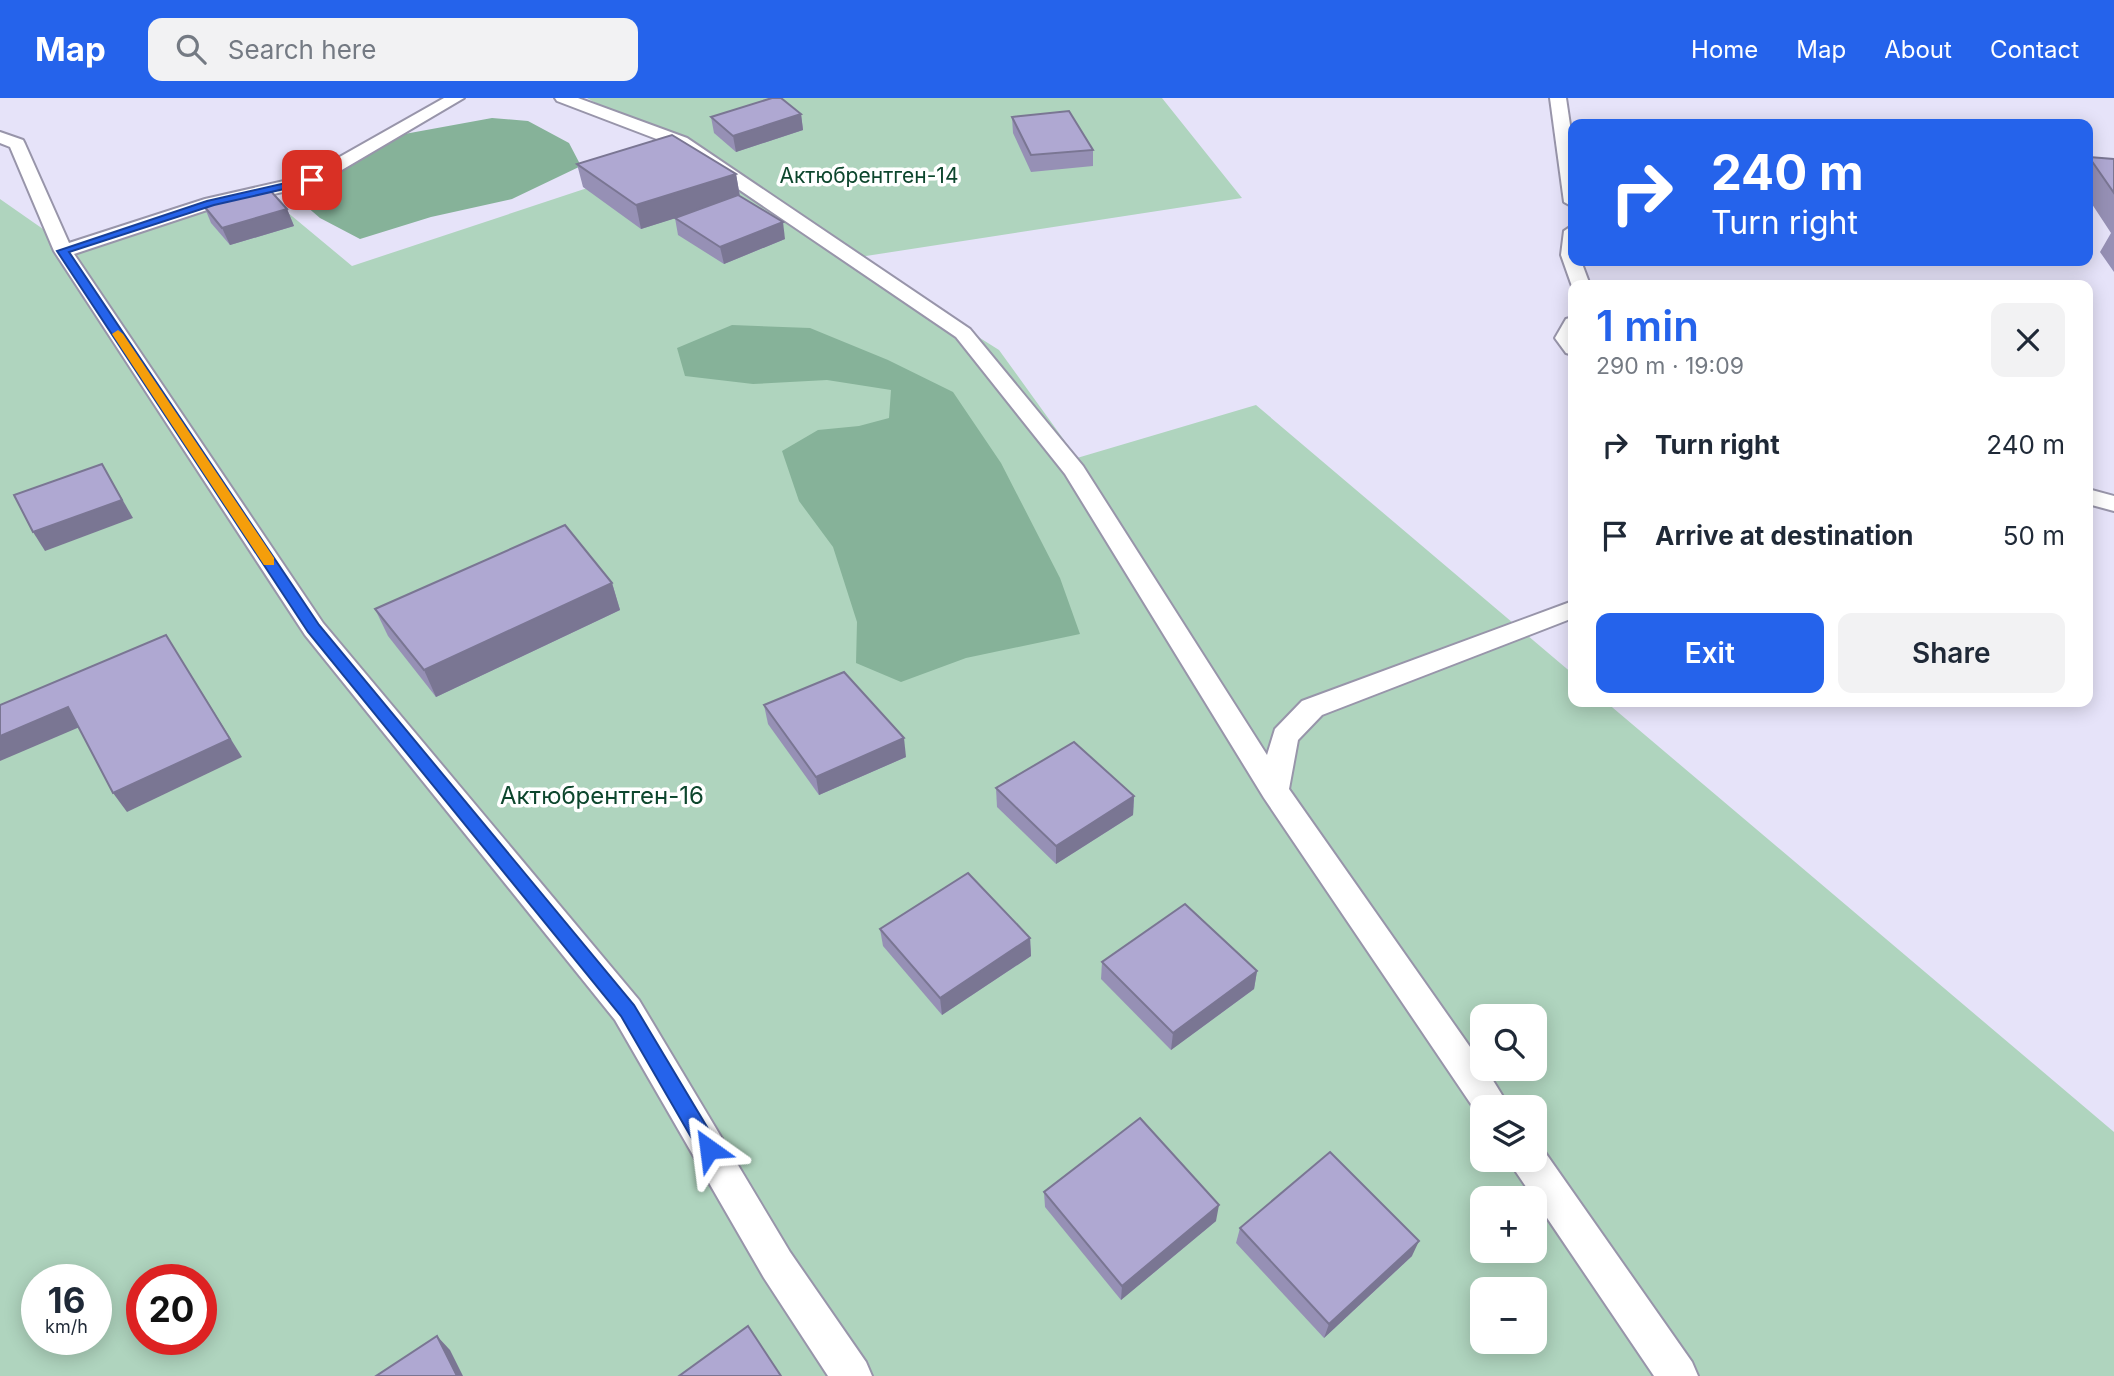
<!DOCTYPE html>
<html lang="en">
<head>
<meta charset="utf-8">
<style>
	body { margin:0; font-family:Inter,sans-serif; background:#f2f2f3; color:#1f2937; height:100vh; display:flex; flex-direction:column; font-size:26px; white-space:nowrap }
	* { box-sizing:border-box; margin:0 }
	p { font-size:23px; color:#747a83 }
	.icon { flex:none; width:38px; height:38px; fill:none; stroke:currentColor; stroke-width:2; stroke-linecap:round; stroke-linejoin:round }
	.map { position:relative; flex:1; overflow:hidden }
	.side { position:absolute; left:1568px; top:182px; width:525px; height:427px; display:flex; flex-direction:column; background:#fff; border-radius:14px; box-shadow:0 4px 18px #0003 }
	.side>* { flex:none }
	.top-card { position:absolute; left:1568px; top:21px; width:525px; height:147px; border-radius:14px; box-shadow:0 4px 18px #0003; background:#2563eb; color:#fff; overflow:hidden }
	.controls { position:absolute; left:1470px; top:906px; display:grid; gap:14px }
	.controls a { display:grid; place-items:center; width:77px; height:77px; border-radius:14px; background:#fff; box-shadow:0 4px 18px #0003; font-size:35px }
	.speed { position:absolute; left:21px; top:1166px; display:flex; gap:14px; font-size:35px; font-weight:700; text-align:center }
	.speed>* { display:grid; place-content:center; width:91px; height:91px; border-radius:50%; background:#fff; box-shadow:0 4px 18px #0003; line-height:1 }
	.speed small { font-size:18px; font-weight:400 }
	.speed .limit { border:10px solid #d22; background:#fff; color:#111 }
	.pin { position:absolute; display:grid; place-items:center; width:60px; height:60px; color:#fff; margin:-30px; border-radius:14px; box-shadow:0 4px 10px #0006 }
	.me { position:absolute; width:77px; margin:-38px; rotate:329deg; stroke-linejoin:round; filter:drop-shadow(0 0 5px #0008) }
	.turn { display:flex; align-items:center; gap:24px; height:147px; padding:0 28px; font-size:32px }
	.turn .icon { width:91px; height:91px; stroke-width:2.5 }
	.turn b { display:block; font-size:49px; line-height:60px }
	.round { display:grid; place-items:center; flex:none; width:74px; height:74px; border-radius:14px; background:#f2f2f3 }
	.head { display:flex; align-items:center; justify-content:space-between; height:119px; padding:0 28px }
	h1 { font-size:42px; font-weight:600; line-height:52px; color:#2563eb }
	.cta { display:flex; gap:14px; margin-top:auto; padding:14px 28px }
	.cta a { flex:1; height:80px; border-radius:14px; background:#2563eb; color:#fff; font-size:28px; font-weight:600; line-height:80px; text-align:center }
	.cta a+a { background:#f2f2f3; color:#1f2937 }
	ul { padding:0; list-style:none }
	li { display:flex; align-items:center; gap:21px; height:91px; padding:0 28px }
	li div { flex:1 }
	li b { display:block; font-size:26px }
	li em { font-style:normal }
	header { display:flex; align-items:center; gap:42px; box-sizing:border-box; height:98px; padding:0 35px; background:#2563eb; color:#fff }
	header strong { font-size:33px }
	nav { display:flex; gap:38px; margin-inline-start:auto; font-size:24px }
	.search { width:490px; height:63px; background:#f2f2f3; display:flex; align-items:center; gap:18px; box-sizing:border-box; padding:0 24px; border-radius:14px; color:#747a83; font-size:26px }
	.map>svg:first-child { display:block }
</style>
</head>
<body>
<header>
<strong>Map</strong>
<div class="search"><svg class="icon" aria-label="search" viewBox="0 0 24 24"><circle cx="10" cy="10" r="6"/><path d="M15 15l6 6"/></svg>Search here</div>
<nav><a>Home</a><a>Map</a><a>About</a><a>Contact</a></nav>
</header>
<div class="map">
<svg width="2114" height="1278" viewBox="0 0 2114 1278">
	<rect width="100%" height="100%" fill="#e6e3f9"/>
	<path fill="#afd4be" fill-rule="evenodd" d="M587 0H1162L1242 100 853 160 999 252 1077 360 1256 307 1573 576V604H1606L2114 1034V1278H0V101L63 145 263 94 352 168 687 57ZM1482 919H1535V971H1482ZM1482 1010H1535V1062H1482ZM1482 1101H1535V1153H1482ZM37 1181H96V1241H37ZM142 1181H201V1241H142ZM1482 1192H1535V1244H1482Z"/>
	<g fill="#86b299">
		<polygon points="492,20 528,23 569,45 581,68 512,101 431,119 360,141 320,120 299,102 331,72 399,37"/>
		<polygon points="732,227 810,230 888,262 953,294 1001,365 1060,480 1080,536 966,560 901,584 856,565 857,524 833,449 799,403 782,353 818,332 859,328 889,320 891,292 827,282 753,286 685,278 677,250"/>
	</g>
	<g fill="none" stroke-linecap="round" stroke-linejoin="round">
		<defs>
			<g id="service">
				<polygon points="444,0 464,0 318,86 216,109 74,156 323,525 639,902 790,1154 866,1264 872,1278 828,1278 764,1180 615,922 305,537 54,153 10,49 0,45 0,34 23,42 25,46 69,145 205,101 306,78"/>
				<polygon points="555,0 578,0 687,40 970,231 1083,368 1267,657 1275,631 1302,603 1573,503 1573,520 1322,617 1298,642 1289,691 1482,966 1482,971 1486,971 1510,1010 1482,1010 1481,1021 1264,700 1065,376 956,239 675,48 557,3"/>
				<polygon points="1550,0 1566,0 1573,47 1573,109 1564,104"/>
				<polygon points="1573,127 1573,163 1581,163 1590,187 1573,187 1573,191 1561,157 1564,133"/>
				<polygon points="1573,219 1573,257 1566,255 1555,240 1566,221"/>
				<polygon points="2088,391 2114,398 2114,413 2088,406"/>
				<polygon points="1535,1047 1542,1050 1692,1264 1698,1278 1654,1278 1516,1074 1511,1062 1535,1062"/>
			</g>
		</defs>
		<use href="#service" stroke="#9895aa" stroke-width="4"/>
		<use href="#service" fill="#fff" fill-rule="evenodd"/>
	</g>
	<g fill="#9690b5">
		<polygon points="801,16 803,32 736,54 714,35 711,19"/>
		<polygon points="1012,19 1093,52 1093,68 1031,74 1013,35"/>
		<polygon points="2089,59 2114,61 2114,174 2100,154 2111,135 2088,100"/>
		<polygon points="577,66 736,76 740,98 785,141 724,166 678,137 675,120 641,131 583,89"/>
		<polygon points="204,108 287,111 294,128 230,147 211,125"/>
		<polygon points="612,485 620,512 436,599 388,538 375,511"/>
		<polygon points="764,607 906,659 819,697 768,626"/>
		<polygon points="996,690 1134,698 1133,717 1056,766 997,709"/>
		<polygon points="880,831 1030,840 1031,858 942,917 883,848"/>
		<polygon points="1102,864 1257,873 1254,891 1171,952 1101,881"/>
		<polygon points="1044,1094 1216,1123 1121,1202 1045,1109"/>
		<polygon points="1240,1130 1412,1158 1324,1240 1236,1145"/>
	</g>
	<g fill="#7a7693">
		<polygon points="801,16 803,32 736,54 733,38"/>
		<polygon points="736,76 740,100 641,131 636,107"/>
		<polygon points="287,111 294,128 230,147 222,130"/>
		<polygon points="783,124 785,141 724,166 720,149"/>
		<polygon points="102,366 133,420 45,453 33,434"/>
		<polygon points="612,485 620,512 436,599 424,572"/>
		<polygon points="166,537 242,659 127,714 113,695"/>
		<polygon points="68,609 82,628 0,663 0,638"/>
		<polygon points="904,640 906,659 819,697 816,679"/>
		<polygon points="1134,698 1133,717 1056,766 1056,748"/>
		<polygon points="1030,840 1031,858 942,917 940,900"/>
		<polygon points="1257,873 1254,891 1171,952 1173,935"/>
		<polygon points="1219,1107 1216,1123 1121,1202 1122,1188"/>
		<polygon points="1419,1143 1412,1158 1324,1240 1329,1226"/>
		<polygon points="437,1238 450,1252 463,1278 457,1278"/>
	</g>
	<g fill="#afa8d2" stroke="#7a7693" stroke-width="2">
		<polygon points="772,0 781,0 801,16 733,38 711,19"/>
		<polygon points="1069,13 1093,52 1031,57 1012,19"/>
		<polygon points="672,37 736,76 636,107 577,66"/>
		<polygon points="2089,59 2114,61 2114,95"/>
		<polygon points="268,90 287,111 222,130 204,108"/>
		<polygon points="738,97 783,124 720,149 675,120"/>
		<polygon points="102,366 122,402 33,434 14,397"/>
		<polygon points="565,427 612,485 424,572 375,511"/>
		<polygon points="166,537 230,641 113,695 68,609 0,638 0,607"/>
		<polygon points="844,574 904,640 816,679 764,607"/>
		<polygon points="1074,644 1134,698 1056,748 996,690"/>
		<polygon points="968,775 1030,840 940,900 880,831"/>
		<polygon points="1185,806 1257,873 1173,935 1102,864"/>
		<polygon points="1140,1020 1219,1107 1122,1188 1044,1094"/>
		<polygon points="1330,1054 1419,1143 1329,1226 1240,1130"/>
		<polygon points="748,1228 781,1278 679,1278"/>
		<polygon points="437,1238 457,1278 376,1278"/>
	</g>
	<polygon fill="#2563eb" stroke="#184099" stroke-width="2" points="312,79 315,80 315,84 214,107 69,154 319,527 634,907 716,1044 719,1051 716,1058 709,1061 702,1058 621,918 308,534 57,153 207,103"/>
	<polygon fill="#f59e0b" points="118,232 123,236 274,460 274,467 264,467 112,236"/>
	<g text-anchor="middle" stroke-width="7" stroke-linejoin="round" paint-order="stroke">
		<g font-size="21" fill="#0d462d" stroke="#fff">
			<text x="869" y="85">Актюбрентген-14</text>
		</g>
		<g font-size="24" fill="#0d462d" stroke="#fff">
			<text x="602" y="706">Актюбрентген-16</text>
		</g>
	</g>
</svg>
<div class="controls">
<a><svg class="icon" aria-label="search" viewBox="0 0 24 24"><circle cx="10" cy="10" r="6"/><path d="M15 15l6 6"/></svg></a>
<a><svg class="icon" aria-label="layers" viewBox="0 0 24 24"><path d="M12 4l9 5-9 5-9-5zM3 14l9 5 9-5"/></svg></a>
<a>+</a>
<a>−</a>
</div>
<div class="speed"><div>16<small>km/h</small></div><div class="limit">20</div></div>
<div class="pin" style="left:312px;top:82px;background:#d93025"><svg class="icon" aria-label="arrive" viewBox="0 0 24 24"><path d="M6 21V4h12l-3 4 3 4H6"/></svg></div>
<svg class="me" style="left:709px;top:1051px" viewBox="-20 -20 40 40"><path d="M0-17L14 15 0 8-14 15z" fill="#2563eb" stroke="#fff" stroke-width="4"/></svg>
<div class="top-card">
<div class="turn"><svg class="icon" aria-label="right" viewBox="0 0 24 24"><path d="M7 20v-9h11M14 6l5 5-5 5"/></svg><div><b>240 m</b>Turn right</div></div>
</div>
<section class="side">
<div class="head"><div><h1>1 min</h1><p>290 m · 19:09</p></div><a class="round"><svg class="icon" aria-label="close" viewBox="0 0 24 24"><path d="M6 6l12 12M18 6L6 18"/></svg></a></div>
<ul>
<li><svg class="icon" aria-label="right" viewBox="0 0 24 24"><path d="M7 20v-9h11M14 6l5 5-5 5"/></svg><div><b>Turn right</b></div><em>240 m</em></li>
<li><svg class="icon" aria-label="arrive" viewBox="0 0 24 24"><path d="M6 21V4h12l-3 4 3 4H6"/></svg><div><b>Arrive at destination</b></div><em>50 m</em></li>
</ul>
<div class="cta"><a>Exit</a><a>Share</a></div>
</section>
</div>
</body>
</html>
